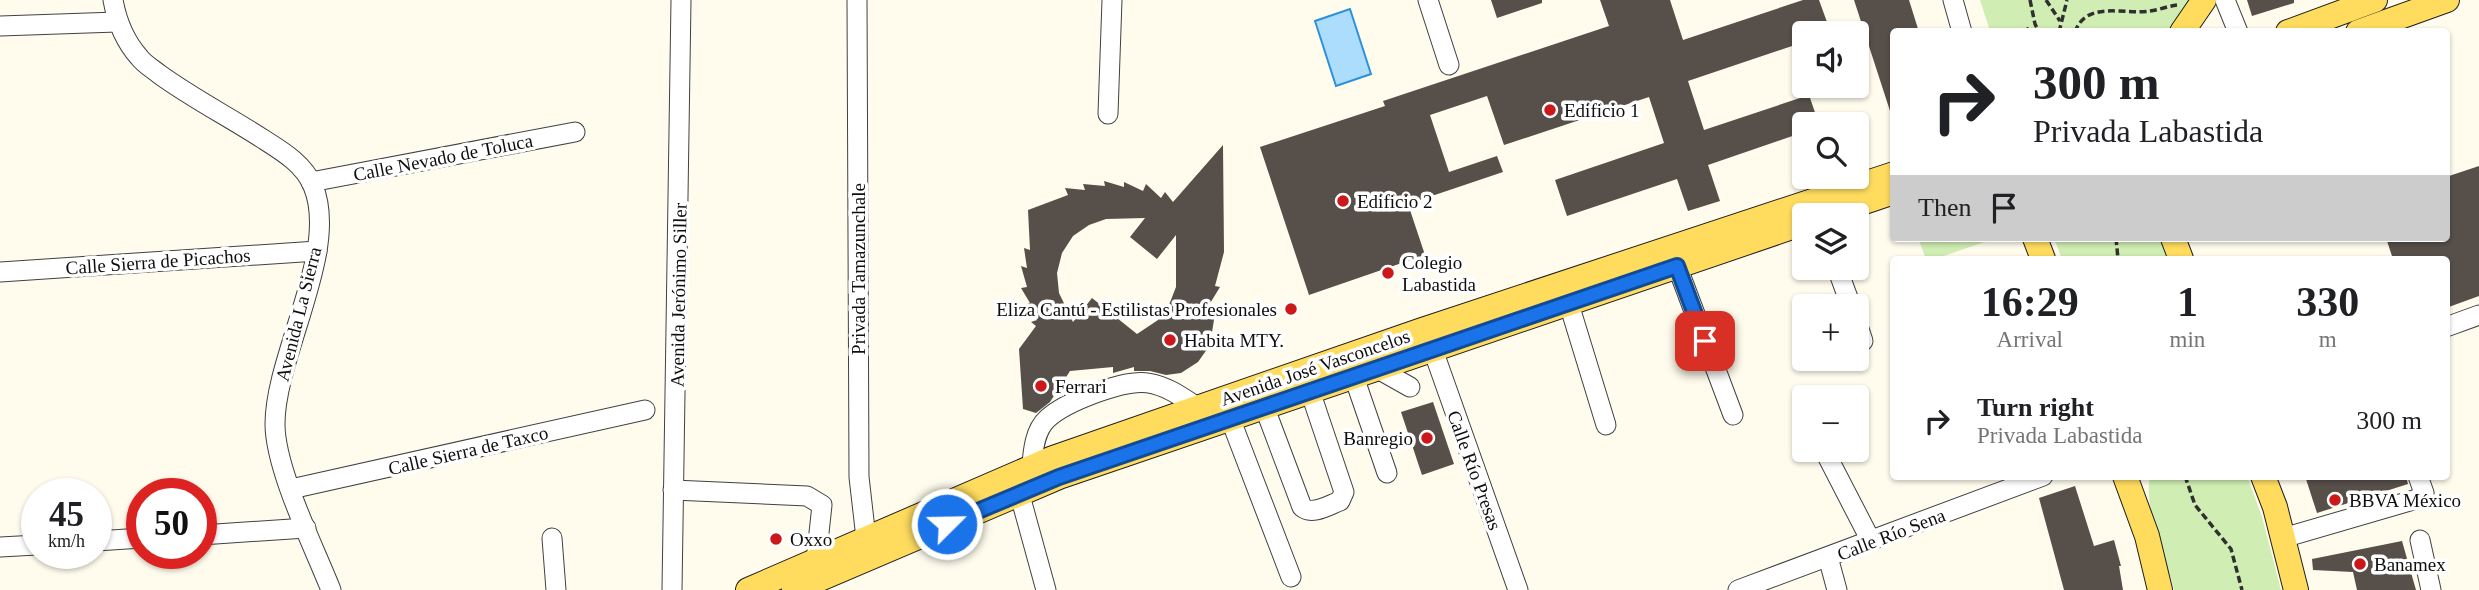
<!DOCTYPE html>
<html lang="en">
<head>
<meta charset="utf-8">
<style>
	body { margin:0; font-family:"Times New Roman",serif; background:#f6f6f6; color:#202124; height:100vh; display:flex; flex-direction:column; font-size:26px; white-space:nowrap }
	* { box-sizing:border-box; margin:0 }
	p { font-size:23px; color:#757577 }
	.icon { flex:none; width:38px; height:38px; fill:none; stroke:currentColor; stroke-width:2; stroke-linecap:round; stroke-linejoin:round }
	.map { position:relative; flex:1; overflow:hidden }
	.side { position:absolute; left:1890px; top:256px; width:560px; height:224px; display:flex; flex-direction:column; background:#fff; border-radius:7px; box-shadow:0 2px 5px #0004 }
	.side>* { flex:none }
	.banner { position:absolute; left:1890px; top:28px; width:560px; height:214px; border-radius:7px; box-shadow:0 2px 5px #0004; background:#fff; color:#202124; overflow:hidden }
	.tools { position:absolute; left:1792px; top:21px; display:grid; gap:14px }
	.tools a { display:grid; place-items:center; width:77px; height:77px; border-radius:7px; background:#fff; box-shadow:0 2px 5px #0004; font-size:35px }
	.speed { position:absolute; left:21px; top:478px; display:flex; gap:14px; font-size:35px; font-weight:700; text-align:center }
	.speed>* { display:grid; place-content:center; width:91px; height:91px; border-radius:50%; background:#fff; box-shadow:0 2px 5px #0004; line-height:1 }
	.speed small { font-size:18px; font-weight:400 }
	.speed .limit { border:10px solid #d22; background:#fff; color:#111 }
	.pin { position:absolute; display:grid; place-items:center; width:60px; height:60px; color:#fff; margin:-30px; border-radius:14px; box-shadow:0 4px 10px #0006 }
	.me { position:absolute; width:77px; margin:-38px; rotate:67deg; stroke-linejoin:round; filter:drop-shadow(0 0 5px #0008) }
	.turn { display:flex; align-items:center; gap:24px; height:147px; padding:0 28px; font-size:32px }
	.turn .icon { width:91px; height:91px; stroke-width:2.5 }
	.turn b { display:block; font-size:49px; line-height:60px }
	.then { display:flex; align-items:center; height:66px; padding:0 28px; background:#0003; gap:14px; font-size:26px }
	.eta { display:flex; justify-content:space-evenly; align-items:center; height:119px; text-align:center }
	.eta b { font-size:42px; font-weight:700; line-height:49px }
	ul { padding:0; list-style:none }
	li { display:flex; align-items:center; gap:21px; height:91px; padding:0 28px }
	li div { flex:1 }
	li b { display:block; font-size:26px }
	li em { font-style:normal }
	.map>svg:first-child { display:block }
</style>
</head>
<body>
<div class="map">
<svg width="2479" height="590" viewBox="0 0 2479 590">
	<rect width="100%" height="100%" fill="#fffcee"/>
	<g fill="#d0eeb3">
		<polygon points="1980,0 2189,0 2171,32 1990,31"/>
		<polygon points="1918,238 1996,238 1935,259 1926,259"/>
		<polygon points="2054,238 2161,238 2169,259 2062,259"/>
		<path d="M2150 476H2247L2262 517 2281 590H2174C2166 555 2143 510 2150 476Z"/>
	</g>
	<polygon fill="#adddfd" stroke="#2c91db" stroke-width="2" points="1350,9 1371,74 1336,86 1315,21"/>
	<g fill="#574f49" fill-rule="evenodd">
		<polygon points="1491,0 1542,0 1542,3 1497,18"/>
		<polygon points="1600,0 1670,0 1683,40 1803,0 1819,0 1831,33 1804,33 1804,42 1688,81 1704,130 1809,95 1819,124 1804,124 1804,132 1708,165 1720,201 1688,211 1677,179 1567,216 1555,180 1664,143 1649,97 1504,145 1487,96 1430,115 1449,172 1497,156 1503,172 1408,204 1425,255 1309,295 1260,147 1385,106 1383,101 1609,26"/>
		<polygon points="1854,0 1909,0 1919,32 1894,32 1894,114 1891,114"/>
		<polygon points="2247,0 2294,0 2294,3 2252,16"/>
		<path d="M1223 145 1224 252 1215 286 1220 287 1209 305 1216 307 1210 345 1198 362 1181 373 1166 375 1150 371H1134V367L1113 373V367L1070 371 1050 402 1036 413 1023 409 1019 349 1036 326 1031 322 1037 320 1025 305 1030 303 1021 288 1027 287 1021 266 1027 268 1024 248 1030 250 1028 210 1068 195 1065 188 1085 190 1083 184 1105 186 1104 181 1124 187V182L1143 191 1146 184 1161 198 1165 192 1173 202ZM1145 218 1130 237 1157 259 1176 235V287L1169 305 1158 320 1137 334 1092 298 1073 322 1059 293 1057 273 1062 253 1073 236 1089 225 1106 219Z"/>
		<polygon points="2479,166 2479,296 2446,308 2446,259 2393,259 2386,238 2446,238 2446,177"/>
		<polygon points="1433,402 1454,464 1422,475 1401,412"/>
		<polygon points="2305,476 2406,476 2408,484 2317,513"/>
		<polygon points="2075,486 2094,546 2114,540 2121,566 2119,566 2123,590 2064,590 2039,498"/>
		<polygon points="2402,541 2416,590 2357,590 2353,572 2313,570 2312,559"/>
	</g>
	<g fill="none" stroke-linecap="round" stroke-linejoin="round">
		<defs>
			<g id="minor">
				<path d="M113 0C117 22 124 40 139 57 144 64 153 69 159 74 192 98 229 117 263 139 282 151 304 164 313 186 340 250 275 355 275 424 275 469 314 547 331 590"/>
				<polyline points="857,0 859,477 866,538 872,550"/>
				<polyline points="1428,0 1449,65"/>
				<polyline points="1953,0 1962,32"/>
				<polyline points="2225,0 2238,32"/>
				<polyline points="0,26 117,22"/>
				<polyline points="1108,114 1112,0"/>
				<polyline points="311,182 575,132"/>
				<polyline points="1677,266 1733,415"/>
				<polyline points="1837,268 1851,306"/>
				<polyline points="0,272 317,251"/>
				<polyline points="1565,291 1606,425"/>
				<polyline points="1857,323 1863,341"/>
				<polyline points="2446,327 2479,315"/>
				<polyline points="1433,350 1518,590"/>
				<polyline points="1378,369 1410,387"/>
				<polyline points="1354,377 1387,473"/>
				<path d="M1264 406 1302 507C1312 516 1329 505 1340 501L1344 492 1310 391"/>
				<polyline points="1230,418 1291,577"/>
				<polyline points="1824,450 1871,541"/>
				<path d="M1032 465C1033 450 1035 430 1047 419 1065 402 1124 379 1148 383 1167 386 1182 397 1197 407"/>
				<polyline points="1016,481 1046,590"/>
				<polyline points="291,489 645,410"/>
				<polyline points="673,490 807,496 822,505 816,561"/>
				<polyline points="201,535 306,528"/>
				<polyline points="552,538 556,590"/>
				<polyline points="2283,538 2417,499 2424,493 2418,476"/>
				<polyline points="2420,540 2431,590"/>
				<polyline points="96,541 142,538"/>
				<polyline points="0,547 37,545"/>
				<polyline points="1828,557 1837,590"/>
				<polyline points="672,590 681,0"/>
				<polyline points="1738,590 2043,476"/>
			</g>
			<g id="major">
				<polyline points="2182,32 2204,0"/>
				<polyline points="2288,32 2375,0"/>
				<polyline points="2358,32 2447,0"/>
				<polyline points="1826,215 1894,192"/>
				<polyline points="2035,238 2043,259"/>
				<polyline points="2173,238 2181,259"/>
				<polyline points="2125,476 2147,536 2160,590"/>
				<polyline points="2263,476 2275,507 2296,590"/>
				<polyline points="748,590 1053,458 1422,330 1894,174"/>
				<polyline points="794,590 1059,477 1804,223"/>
			</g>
		</defs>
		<use href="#minor" stroke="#414141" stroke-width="21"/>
		<use href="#major" stroke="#1f1f1f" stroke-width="26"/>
		<g stroke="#303030" stroke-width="3.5" stroke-dasharray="7 3.5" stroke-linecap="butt">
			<polyline points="2030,0 2035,24 2039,32"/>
			<polyline points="2046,0 2060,21"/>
			<polyline points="2023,32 2029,28 2031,32"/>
			<polyline points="2059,32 2067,0"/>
			<path d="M2075 32C2086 0 2125 15 2150 11 2159 10 2168 6 2177 5"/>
			<polyline points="2116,238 2118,259"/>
			<polyline points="2185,476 2195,505 2231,549 2242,590"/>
		</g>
		<use href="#minor" stroke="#fff" stroke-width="19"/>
		<use href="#major" stroke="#ffdc5e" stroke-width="24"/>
	</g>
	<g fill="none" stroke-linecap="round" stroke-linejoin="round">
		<defs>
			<polyline id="route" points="947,524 1059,477 1677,266 1705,341"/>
		</defs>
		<use href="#route" stroke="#114b97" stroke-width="18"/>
		<use href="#route" stroke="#1a73e8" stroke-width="12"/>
	</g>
	<g fill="#cc171b" stroke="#fff" stroke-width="2.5">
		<circle cx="1550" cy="110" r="7"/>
		<circle cx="1343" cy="201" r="7"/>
		<circle cx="1388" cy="273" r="7"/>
		<circle cx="1291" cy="309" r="7"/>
		<circle cx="1170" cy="340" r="7"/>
		<circle cx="1041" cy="386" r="7"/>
		<circle cx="1427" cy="438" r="7"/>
		<circle cx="2335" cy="500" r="7"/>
		<circle cx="776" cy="539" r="7"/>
		<circle cx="2360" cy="564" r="7"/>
	</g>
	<g text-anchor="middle" stroke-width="7" stroke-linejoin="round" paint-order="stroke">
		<g font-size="19" fill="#0e0e0e" stroke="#fff" text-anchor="start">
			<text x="1564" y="117">Edificio 1</text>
			<text x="1357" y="208">Edificio 2</text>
			<text x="1402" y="269">Colegio<tspan x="1402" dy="22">Labastida</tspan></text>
			<text x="1277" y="316" text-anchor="end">Eliza Cantú - Estilistas Profesionales</text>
			<text x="1184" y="347">Habita MTY.</text>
			<text x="1055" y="393">Ferrari</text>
			<text x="1413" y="445" text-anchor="end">Banregio</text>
			<text x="2349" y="507">BBVA México</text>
			<text x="790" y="546">Oxxo</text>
			<text x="2374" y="571">Banamex</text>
		</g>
		<g font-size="19" fill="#0e0e0e" stroke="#fff">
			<text transform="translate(443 157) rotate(-11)" y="7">Calle Nevado de Toluca</text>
			<text transform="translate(158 261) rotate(-4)" y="7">Calle Sierra de Picachos</text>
			<text transform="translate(858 269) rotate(-90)" y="7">Privada Tamazunchale</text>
			<text transform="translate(678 295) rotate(-89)" y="7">Avenida Jerónimo Siller</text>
			<text transform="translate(298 314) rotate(-76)" y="7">Avenida La Sierra</text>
			<text transform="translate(1315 367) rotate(-19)" y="7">Avenida José Vasconcelos</text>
			<text transform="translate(468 450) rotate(-13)" y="7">Calle Sierra de Taxco</text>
			<text transform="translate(1475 470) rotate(70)" y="7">Calle Río Presas</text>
			<text transform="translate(1891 534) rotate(-21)" y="7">Calle Río Sena</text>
		</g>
	</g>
</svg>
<div class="tools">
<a><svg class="icon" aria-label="sound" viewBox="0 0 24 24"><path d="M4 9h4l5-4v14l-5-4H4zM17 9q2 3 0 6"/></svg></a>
<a><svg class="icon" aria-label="search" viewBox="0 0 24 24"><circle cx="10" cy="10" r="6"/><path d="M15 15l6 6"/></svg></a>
<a><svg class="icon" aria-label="layers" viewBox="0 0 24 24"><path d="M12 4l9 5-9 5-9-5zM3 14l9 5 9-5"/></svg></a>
<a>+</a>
<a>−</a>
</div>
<div class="speed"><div>45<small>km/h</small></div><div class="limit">50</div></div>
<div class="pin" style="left:1705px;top:341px;background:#d93025"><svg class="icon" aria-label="arrive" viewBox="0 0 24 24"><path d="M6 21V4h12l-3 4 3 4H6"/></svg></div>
<svg class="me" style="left:947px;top:524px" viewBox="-20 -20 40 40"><circle r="17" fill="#1a73e8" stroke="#fff" stroke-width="3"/><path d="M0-11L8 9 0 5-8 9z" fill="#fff"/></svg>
<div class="banner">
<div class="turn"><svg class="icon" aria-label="right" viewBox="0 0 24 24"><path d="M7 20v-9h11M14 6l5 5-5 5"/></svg><div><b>300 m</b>Privada Labastida</div></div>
<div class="then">Then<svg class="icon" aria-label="arrive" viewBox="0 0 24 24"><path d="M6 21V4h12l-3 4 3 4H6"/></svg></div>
</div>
<section class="side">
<div class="eta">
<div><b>16:29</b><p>Arrival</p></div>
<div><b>1</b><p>min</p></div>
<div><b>330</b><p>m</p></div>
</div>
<ul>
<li><svg class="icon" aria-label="right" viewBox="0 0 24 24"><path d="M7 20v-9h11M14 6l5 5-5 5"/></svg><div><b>Turn right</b><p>Privada Labastida</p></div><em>300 m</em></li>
</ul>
</section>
</div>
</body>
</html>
